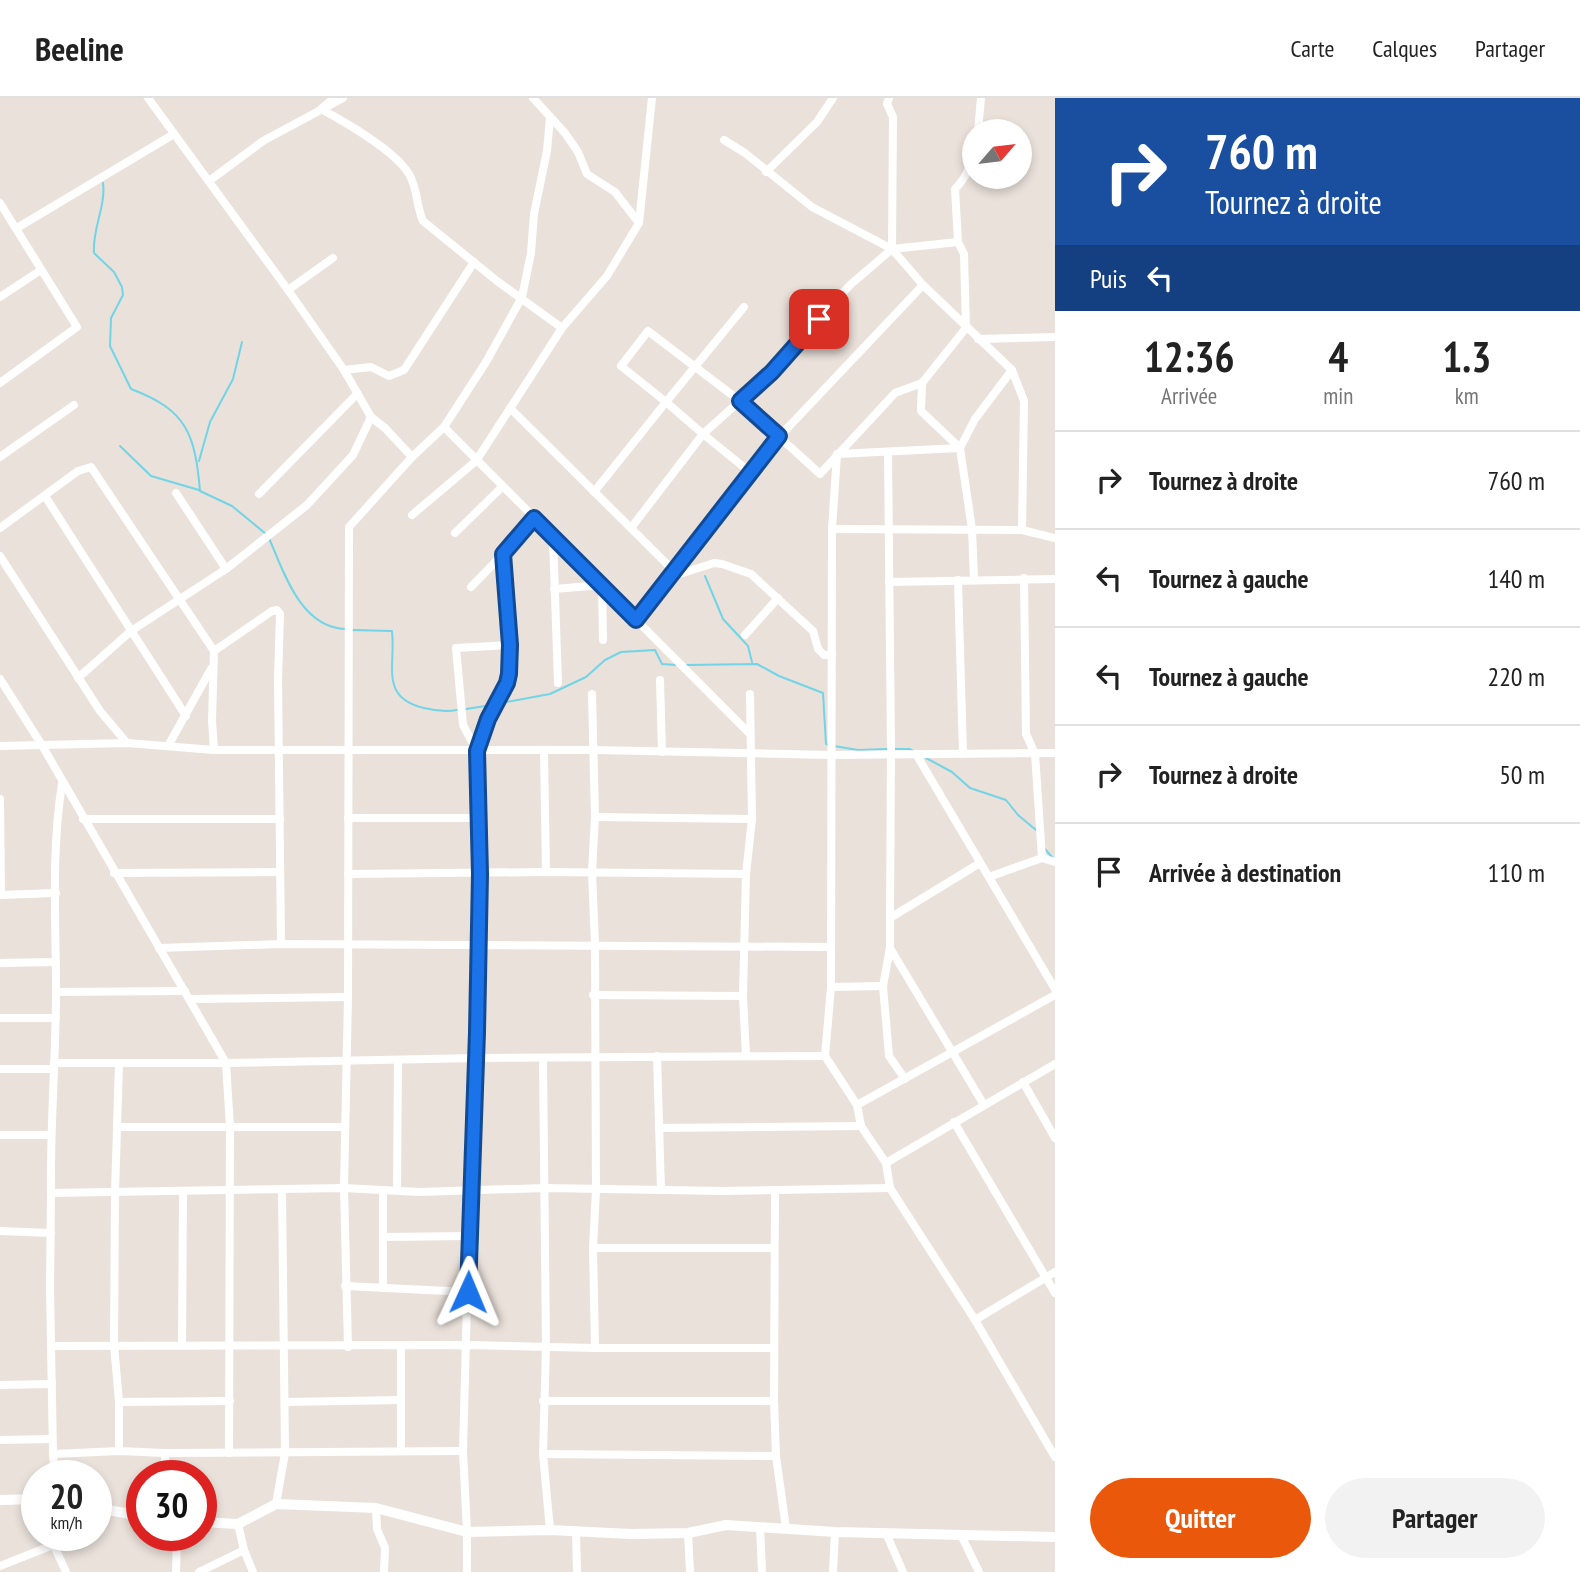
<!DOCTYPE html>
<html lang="fr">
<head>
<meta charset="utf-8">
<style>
	body { margin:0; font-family:"PT Sans Narrow",sans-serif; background:#f2f2f2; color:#222; height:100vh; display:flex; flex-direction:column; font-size:26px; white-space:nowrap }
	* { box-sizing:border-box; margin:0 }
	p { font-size:23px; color:#767676 }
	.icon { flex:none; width:38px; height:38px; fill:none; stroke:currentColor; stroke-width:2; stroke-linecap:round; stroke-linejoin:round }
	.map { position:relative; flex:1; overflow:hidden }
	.drawer { display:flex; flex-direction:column; background:#fff; width:525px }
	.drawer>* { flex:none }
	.banner { background:#1a4fa0; color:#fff; overflow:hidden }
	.needle { width:46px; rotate:62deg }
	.buttons { position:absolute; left:962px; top:21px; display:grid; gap:14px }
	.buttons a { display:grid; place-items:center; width:70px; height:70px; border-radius:50%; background:#fff; box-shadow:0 4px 10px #0003; font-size:35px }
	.speed { position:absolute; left:21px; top:1362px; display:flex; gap:14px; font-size:35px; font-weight:700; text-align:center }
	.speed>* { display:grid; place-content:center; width:91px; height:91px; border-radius:50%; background:#fff; box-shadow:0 4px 10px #0003; line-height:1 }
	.speed small { font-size:18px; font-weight:400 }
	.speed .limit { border:10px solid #d22; background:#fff; color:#111 }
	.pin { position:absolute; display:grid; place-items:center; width:60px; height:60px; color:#fff; margin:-30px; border-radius:14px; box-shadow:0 4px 10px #0006 }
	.me { position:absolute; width:77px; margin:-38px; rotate:1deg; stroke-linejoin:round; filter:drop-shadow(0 0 5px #0008) }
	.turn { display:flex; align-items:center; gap:24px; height:147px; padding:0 35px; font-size:32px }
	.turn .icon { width:91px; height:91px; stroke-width:2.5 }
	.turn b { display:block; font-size:49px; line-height:60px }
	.then { display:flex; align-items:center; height:66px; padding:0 35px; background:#0003; gap:14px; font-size:26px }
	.eta { display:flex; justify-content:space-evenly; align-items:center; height:119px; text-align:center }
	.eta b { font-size:42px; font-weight:700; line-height:49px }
	.action { display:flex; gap:14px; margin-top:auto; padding:14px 35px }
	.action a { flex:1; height:80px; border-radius:42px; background:#ea580c; color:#fff; font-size:28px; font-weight:700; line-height:80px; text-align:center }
	.action a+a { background:#f2f2f2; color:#222 }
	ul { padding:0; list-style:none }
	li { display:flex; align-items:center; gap:21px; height:98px; padding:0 35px; border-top:2px solid #e0e0e0 }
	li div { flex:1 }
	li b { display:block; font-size:26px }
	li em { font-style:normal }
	header { display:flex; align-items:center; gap:42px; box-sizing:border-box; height:98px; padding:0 35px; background:#fff; border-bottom:2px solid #e0e0e0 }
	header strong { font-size:33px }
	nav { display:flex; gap:38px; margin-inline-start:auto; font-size:24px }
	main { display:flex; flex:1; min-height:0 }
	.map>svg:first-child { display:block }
</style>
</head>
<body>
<header>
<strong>Beeline</strong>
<nav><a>Carte</a><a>Calques</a><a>Partager</a></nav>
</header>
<main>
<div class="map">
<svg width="1055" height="1474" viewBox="0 0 1055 1474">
	<rect width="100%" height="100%" fill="#eae1da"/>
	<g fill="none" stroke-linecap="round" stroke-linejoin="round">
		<g stroke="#71d4e7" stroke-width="2">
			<path d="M103 85C106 109 92 131 94 155L114 174 122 189 123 197 111 220 110 248 131 291C187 312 195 336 200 393L232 408 266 436"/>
			<polyline points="120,348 151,378 199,392"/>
			<polyline points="199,363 210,324 233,281 242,244"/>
			<path d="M269 440C284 475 301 530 346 531"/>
			<polyline points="705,478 723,521 748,548 752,564"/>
			<path d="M352 532 392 533C396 568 379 599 424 610 436 613 445 614 457 612"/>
			<polyline points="686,567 757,566 779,578 823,595 826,646 829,647"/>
			<polyline points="501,605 550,596 586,579 605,562 621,554 655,552 662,566 677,567"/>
			<polyline points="466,611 492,607"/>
			<polyline points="834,648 858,652 888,651"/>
			<polyline points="893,651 910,651 915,654"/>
			<polyline points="926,660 952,674 970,690 1006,702 1018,717 1036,732"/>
			<polyline points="1044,750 1052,759"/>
		</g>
		<g stroke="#fff" stroke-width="8">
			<polyline points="148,0 288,192 344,272 371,319 385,330 412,359"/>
			<path d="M334 0 321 11C345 24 395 53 409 76 418 91 416 108 423 123L497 183 562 230"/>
			<polyline points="533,0 565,35 578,54 587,76 615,94 639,125"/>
			<polyline points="889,0 887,6 893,19 892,151"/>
			<polyline points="978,33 981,0"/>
			<polyline points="724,42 745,55 812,109 892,151 923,187 1012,272 1024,303 1022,432"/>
			<polyline points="766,74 817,24 833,0"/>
			<polyline points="209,83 263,43 343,0"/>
			<polyline points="0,105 77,229 0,285"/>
			<polyline points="17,130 174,36"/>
			<polyline points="288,192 333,160"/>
			<polyline points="0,199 41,172"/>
			<path d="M744 209 666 304 621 268 648 233 740 303 820 376 895 295 922 285 966 230 964 156 958 144 955 91C967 79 971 67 975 50"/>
			<polyline points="978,241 1055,239"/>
			<polyline points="344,272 371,269 389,278 404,272 474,164"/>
			<polyline points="922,285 921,313 960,350"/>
			<polyline points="511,311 675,474 683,475 714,465 722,466 751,476 813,533 818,551 824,557 832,557"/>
			<polyline points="444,329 750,636"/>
			<polyline points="960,350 837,356 832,431 831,889 825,958 857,1007 861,1028 886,1065 890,1090 975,1222 1055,1359"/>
			<polyline points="888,355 891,651 890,820 890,850 883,888 889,958 905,981"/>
			<polyline points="0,359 74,307"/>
			<polyline points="594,394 666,304 703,336 772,274 850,187 892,151 958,144"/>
			<polyline points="176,395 226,471"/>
			<polyline points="259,396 357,296"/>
			<polyline points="45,398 186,618"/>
			<polyline points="412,417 476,363 562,230 607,178 639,125 652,0"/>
			<polyline points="0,430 78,373 91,369 214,553 212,623 214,652"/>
			<polyline points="631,430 703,336 751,375"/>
			<polyline points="832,431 1022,432 1055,440"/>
			<polyline points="455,435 502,389"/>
			<polyline points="553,439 558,585"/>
			<polyline points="0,458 100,613 127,645"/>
			<polyline points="1024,480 1026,636 1035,656 1042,760"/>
			<polyline points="974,481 972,431 960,350 975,321 1012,272"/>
			<polyline points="958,482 963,656"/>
			<polyline points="889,484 1055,481"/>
			<polyline points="471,489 503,456 534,420"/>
			<polyline points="554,491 602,487 603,542"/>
			<polyline points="636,522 780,338 923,187"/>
			<polyline points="745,537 778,500"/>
			<polyline points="214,553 272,513 277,512 280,516 278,581 281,846"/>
			<polyline points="78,580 131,533 226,471 307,407 353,357 371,319"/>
			<polyline points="0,581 43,649 226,965 230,1029 229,1355"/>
			<polyline points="660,582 662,654"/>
			<polyline points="592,596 595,719 592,774 595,846 596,1092 593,1150 595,1250"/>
			<polyline points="0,648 127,645 214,652 594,652 832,657 1055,655"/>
			<polyline points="168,648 211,571"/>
			<polyline points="477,653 463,627 456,550 510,547"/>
			<polyline points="544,653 546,774"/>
			<polyline points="916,656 1055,891"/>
			<polyline points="0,701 1,797"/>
			<polyline points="595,719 752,721"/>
			<polyline points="348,720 478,720"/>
			<polyline points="83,721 280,721"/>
			<polyline points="114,775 280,774"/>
			<polyline points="348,776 546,774 746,776"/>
			<polyline points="989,779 1042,760 1055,764"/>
			<polyline points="0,797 56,795"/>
			<polyline points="890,820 980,765"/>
			<polyline points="159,850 281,846 831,849"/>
			<polyline points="890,850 984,1007"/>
			<polyline points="0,865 56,864"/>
			<polyline points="831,889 883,888"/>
			<polyline points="56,894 185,893"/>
			<polyline points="593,897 743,898"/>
			<polyline points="191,901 348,899"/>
			<polyline points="0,920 56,920"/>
			<polyline points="657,958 661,1092"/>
			<polyline points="746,958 743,898 746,776 752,721 750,596"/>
			<polyline points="543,961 546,1249 543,1356 550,1432"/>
			<polyline points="54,965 226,965 477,960 825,958"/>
			<polyline points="0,971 53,971"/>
			<polyline points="1023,984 1055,1040"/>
			<polyline points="857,1007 1055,897"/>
			<polyline points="954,1024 1055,1195"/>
			<polyline points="117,1029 344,1029"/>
			<polyline points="659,1030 861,1028"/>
			<polyline points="0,1037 50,1037"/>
			<polyline points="886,1065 1055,966"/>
			<polyline points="383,1092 383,1190"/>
			<polyline points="397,1092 398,962"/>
			<polyline points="775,1093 774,1303 776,1358 786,1430"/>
			<path d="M51 1095C50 1027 56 960 56 893 56 824 51 754 62 686"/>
			<polyline points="0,1133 51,1135"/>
			<polyline points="384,1139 469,1138"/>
			<polyline points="593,1150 774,1150"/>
			<polyline points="345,1188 468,1194"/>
			<polyline points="975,1222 1055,1174"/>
			<polyline points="182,1247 183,1094"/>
			<polyline points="52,1248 467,1247 595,1250 773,1250"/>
			<polyline points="348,1249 344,1090 348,899 349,429 412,359 444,329 486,264 522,199 531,155 534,116 547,53 550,19"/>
			<polyline points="401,1249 401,1353"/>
			<polyline points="0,1287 52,1286"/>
			<polyline points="543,1303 774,1303"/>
			<polyline points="119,1304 230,1303"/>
			<polyline points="285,1304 401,1302"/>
			<polyline points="0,1342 52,1341"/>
			<polyline points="119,1353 119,1304 114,1247 115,1095 119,965"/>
			<polyline points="165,1355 165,1377"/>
			<polyline points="53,1356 119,1353 165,1355 463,1353"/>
			<polyline points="543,1356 776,1358"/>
			<polyline points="55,1377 53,1356 50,1190 51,1095 344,1090 419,1094 545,1090 725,1093 890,1090"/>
			<polyline points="276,1406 285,1355 282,1093"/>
			<polyline points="376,1410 377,1431 385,1450 384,1474"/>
			<polyline points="238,1426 244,1452 253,1474"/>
			<polyline points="760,1429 762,1474"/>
			<polyline points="576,1434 577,1474"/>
			<polyline points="688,1435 690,1474"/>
			<polyline points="886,1435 903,1474"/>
			<polyline points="49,1437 66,1474"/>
			<polyline points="961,1437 979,1474"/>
			<polyline points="0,1468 53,1447"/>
			<polyline points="176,1474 177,1437"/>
			<polyline points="199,1474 244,1452"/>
			<polyline points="467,1474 467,1434 463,1353 470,1091 477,960 480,776 477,653 488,621 507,585 509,576 510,547 503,456"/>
			<polyline points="833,1474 835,1434"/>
		</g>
		<g stroke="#fff" stroke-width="10">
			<polyline points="0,1402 37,1401"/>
			<polyline points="96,1410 142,1418"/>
			<polyline points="201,1424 238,1426 276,1406 376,1410 467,1434 550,1432 631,1436 688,1435 726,1427 835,1434 1055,1439"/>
		</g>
	</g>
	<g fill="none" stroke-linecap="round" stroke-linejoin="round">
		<defs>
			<polyline id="route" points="468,1194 477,934 480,776 477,653 488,621 507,585 509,576 510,547 503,456 534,420 636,522 779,338 740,303 772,274 819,221"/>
		</defs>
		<use href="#route" stroke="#114b97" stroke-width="18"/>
		<use href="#route" stroke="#1a73e8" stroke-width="12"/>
	</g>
</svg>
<div class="buttons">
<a><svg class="needle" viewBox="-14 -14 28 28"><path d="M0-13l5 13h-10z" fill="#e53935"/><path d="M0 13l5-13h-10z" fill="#767676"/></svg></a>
</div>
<div class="speed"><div>20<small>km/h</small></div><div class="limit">30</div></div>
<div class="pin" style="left:819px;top:221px;background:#d93025"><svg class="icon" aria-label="arrive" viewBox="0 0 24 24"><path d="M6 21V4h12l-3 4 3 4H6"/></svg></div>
<svg class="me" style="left:468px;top:1194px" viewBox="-20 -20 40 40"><path d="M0-17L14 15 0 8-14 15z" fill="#1a73e8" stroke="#fff" stroke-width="4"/></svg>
</div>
<section class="drawer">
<div class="banner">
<div class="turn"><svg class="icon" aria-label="right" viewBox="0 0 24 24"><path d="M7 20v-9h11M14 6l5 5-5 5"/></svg><div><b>760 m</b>Tournez à droite</div></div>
<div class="then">Puis<svg class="icon" aria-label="left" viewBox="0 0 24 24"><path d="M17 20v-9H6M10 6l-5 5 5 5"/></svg></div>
</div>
<div class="eta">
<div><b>12:36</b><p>Arrivée</p></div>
<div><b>4</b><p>min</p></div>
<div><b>1.3</b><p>km</p></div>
</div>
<ul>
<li><svg class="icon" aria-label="right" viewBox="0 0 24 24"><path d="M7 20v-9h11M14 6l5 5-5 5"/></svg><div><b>Tournez à droite</b></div><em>760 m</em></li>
<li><svg class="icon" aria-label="left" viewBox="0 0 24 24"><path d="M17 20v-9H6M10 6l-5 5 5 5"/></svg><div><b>Tournez à gauche</b></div><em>140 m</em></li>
<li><svg class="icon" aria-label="left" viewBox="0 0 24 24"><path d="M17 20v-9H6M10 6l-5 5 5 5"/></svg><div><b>Tournez à gauche</b></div><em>220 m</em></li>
<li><svg class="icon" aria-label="right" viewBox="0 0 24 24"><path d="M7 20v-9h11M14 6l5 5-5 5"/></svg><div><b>Tournez à droite</b></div><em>50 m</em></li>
<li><svg class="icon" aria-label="arrive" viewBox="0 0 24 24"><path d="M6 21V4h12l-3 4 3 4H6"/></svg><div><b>Arrivée à destination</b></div><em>110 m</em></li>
</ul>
<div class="action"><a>Quitter</a><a>Partager</a></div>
</section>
</main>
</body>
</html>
